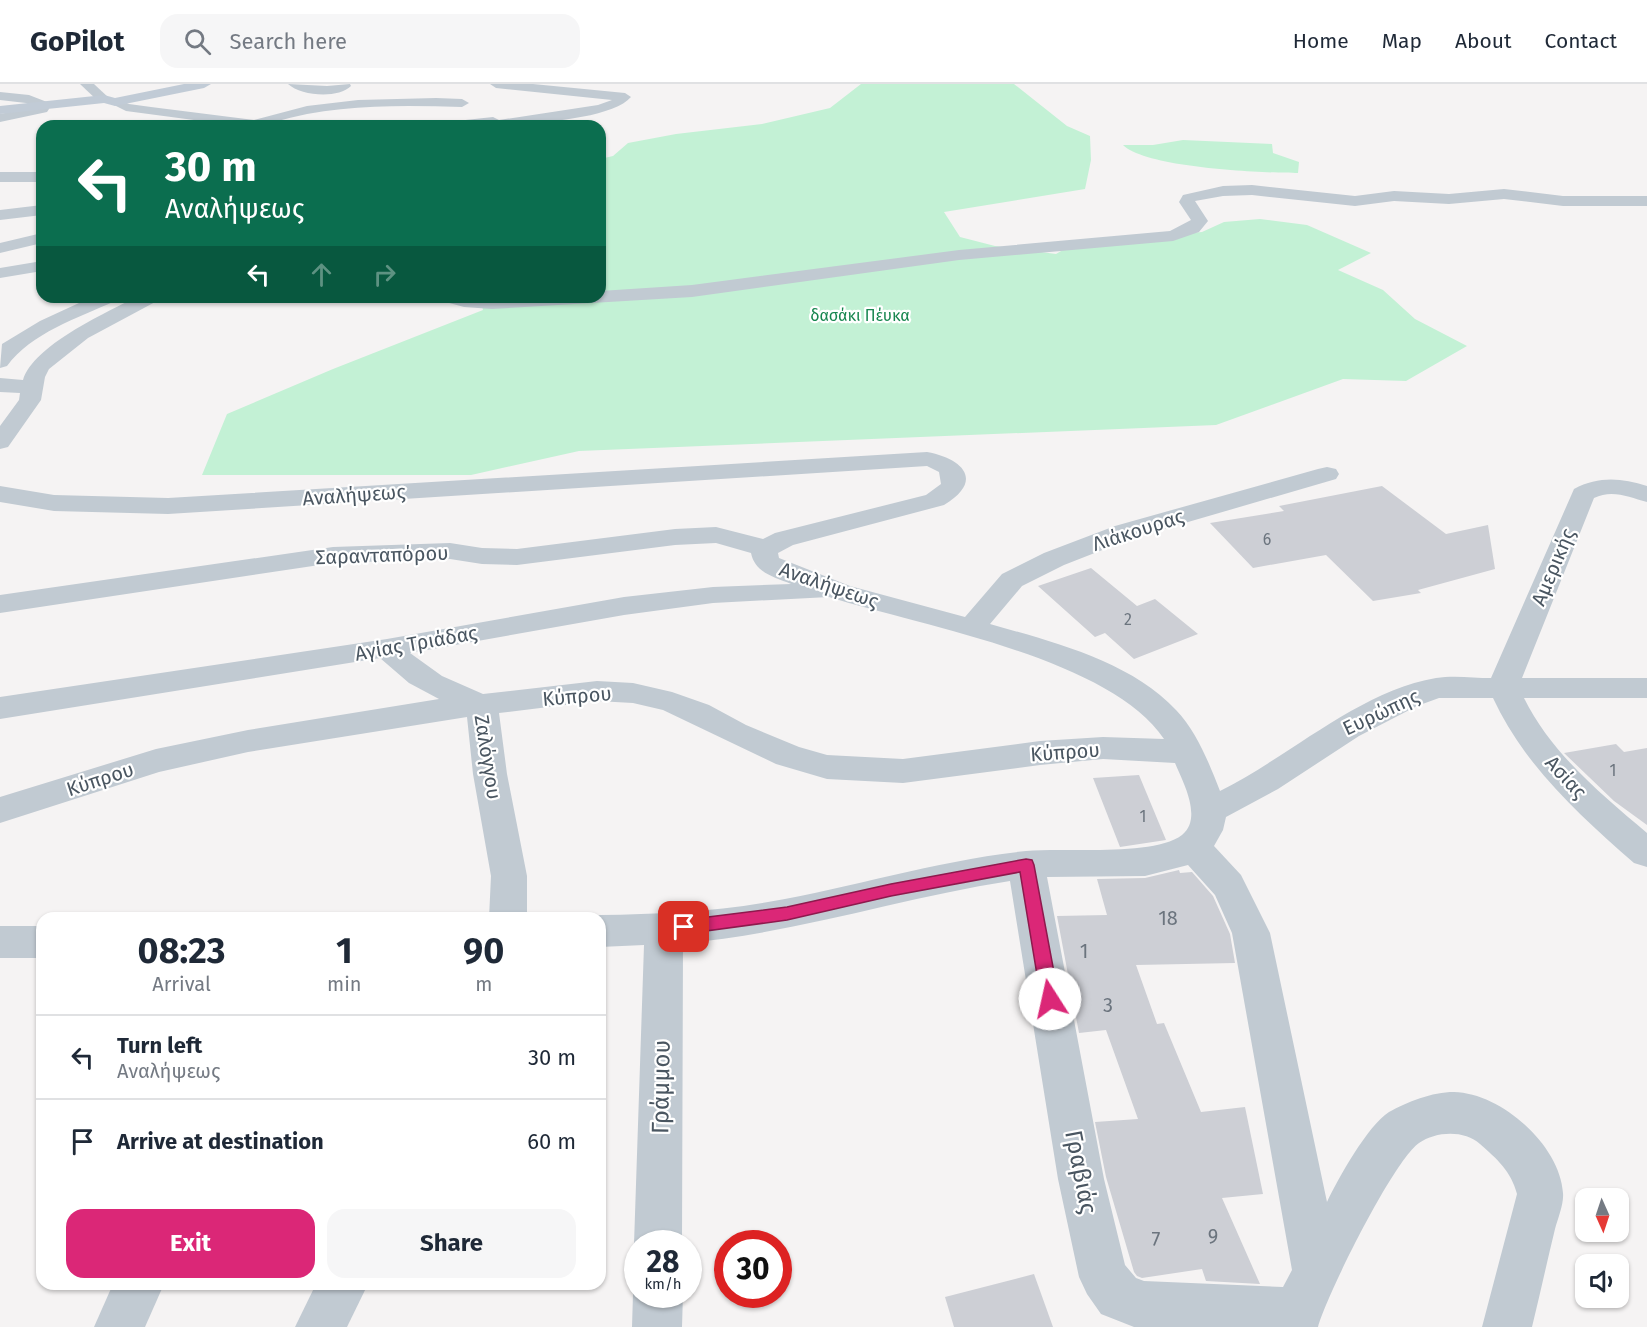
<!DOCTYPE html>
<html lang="en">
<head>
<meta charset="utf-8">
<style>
	body { margin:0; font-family:"Fira Sans",sans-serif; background:#f6f6f7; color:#1f2937; height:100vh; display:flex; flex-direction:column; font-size:22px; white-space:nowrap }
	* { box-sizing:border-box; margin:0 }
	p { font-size:20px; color:#747a83 }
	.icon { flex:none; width:33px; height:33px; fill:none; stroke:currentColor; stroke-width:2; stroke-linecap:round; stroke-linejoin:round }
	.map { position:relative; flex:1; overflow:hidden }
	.drawer { position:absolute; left:36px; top:828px; width:570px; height:378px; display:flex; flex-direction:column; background:#fff; border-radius:18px; box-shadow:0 2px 4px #0004 }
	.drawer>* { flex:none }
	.top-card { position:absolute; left:36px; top:36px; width:570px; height:183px; border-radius:18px; box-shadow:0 2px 4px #0004; background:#0b6e4f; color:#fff; overflow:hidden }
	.needle { width:39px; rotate:177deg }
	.buttons { position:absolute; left:1575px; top:1104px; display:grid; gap:12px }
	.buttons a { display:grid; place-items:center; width:54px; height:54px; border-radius:12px; background:#fff; box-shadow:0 2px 4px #0004; font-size:30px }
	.speed { position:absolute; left:624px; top:1146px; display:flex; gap:12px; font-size:30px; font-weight:700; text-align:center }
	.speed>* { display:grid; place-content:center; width:78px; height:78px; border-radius:50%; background:#fff; box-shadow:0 2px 4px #0004; line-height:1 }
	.speed small { font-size:15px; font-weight:400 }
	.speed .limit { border:9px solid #d22; background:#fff; color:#111 }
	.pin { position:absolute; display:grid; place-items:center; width:51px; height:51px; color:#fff; margin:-26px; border-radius:12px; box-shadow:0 3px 9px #0006 }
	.me { position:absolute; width:66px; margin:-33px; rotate:350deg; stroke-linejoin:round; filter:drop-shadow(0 0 4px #0008) }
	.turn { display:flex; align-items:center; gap:21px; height:126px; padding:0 30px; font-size:27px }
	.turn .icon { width:78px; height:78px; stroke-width:2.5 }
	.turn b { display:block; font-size:42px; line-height:51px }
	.lanes { display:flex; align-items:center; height:57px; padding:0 30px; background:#0003; justify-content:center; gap:30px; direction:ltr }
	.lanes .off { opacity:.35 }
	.eta { display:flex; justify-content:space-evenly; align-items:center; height:102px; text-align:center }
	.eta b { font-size:36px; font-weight:700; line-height:42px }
	.button { display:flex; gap:12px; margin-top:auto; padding:12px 30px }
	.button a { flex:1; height:69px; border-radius:18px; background:#db2777; color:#fff; font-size:24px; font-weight:700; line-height:69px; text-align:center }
	.button a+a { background:#f6f6f7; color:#1f2937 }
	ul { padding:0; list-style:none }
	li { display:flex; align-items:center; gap:18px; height:84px; padding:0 30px; border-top:2px solid #e0e1e3 }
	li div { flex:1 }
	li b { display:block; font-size:22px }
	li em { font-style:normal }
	header { display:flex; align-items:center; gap:36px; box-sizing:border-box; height:84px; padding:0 30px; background:#fff; border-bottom:2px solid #e0e1e3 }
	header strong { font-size:28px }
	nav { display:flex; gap:33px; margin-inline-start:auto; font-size:21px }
	.search { width:420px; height:54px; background:#f6f6f7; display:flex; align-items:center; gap:15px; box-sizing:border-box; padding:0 21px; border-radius:18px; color:#747a83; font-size:22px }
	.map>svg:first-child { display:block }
</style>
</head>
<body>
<header>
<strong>GoPilot</strong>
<div class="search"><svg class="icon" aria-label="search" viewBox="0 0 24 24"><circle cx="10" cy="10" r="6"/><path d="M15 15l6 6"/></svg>Search here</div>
<nav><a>Home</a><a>Map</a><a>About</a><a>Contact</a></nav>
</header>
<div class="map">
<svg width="1647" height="1243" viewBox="0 0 1647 1243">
	<rect width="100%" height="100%" fill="#f5f3f3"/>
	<g fill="#c3f1d5">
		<polygon points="861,0 1014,0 1067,42 1090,52 1091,76 1085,105 944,128 960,153 995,162 1056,170 1075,159 1202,148 1224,138 1260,135 1307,141 1371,169 1338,186 1383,206 1415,235 1467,262 1406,297 1343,295 1216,341 579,367 471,391 202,391 227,330 333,285 483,226 480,213 600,213 600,75 613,72 628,59 676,50 762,40 830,24"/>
		<path d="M1183 56 1272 60 1273 69 1299 78 1298 89C1263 89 1146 84 1123 61H1153Z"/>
	</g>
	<g fill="#cdcfd5">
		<polygon points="1382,402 1446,450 1488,441 1495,485 1418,506 1421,509 1373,517 1326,471 1253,484 1210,439 1284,427 1279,422"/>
		<polygon points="1091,484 1137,522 1155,515 1198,550 1134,575 1105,549 1095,553 1038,502"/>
		<polygon points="1616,660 1624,668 1647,664 1647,741 1614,717 1564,669"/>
		<polygon points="1139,691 1166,756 1120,763 1093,694"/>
		<polygon points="1179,786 1180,789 1192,788 1213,812 1230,850 1235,879 1136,881 1157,940 1164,939 1201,1028 1245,1023 1263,1110 1222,1114 1260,1200 1206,1197 1202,1185 1142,1194 1137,1192 1134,1188 1106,1093 1095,1038 1138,1035 1106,946 1079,949 1057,832 1107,831 1097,795 1145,794"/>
		<polygon points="1034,1190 1053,1243 954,1243 945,1213"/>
	</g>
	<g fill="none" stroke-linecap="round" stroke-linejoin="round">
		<g fill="#c1cad2" fill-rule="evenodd">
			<polygon points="80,0 94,0 110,15 109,18 99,18"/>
			<path d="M288 0 327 2 350 0 351 2C338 15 301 12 288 0Z"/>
			<path d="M490 0H533L625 9 631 13C606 42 479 42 440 42L447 38 493 33 499 36 598 21 612 16 496 4Z"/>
			<polygon points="0,8 29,11 47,18 49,25 47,28 0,38 0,30 35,23 26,19 0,16"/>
			<path d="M115 14 129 20 151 23 254 36 307 22 358 16 436 14 462 15 469 19 462 23C399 21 335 20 274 38L279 42H239L126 27 108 18 110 15Z"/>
			<rect x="0" y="88" width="42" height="10"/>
			<polygon points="1252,101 1355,112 1394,107 1449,110 1504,105 1563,112 1647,112 1647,122 1563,122 1504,115 1449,120 1394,117 1355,122 1252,111 1223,112 1195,117 1208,137 1199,148 1173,157 959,176 692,213 492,225 464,223 442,217 440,213 600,213 600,207 692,201 959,166 1170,147 1191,136 1179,118 1183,111 1223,102"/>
			<polygon points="42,121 42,131 0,136 0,126"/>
			<polygon points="42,149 42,159 0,169 0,159"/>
			<polygon points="42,177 42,187 0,194 0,184"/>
			<path d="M92 213H117L115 217C78 234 31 249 7 282L0 284 2 260 40 237Z"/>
			<path d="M136 213H159L157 217 88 254 49 285 45 293 41 316 8 363 0 365V342L19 316 20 309 0 308V294L23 296C34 261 104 230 136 213Z"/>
			<path d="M927 368C964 375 984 397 944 421L793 461 778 469 779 474 850 502 965 533 1002 490 1044 469 1115 442 1318 385 1327 383 1336 385 1339 390 1336 395 1133 454 1064 481 1022 502 990 540C1053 558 1130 577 1176 626 1197 648 1209 679 1220 707 1289 673 1359 607 1436 594 1454 591 1474 594 1491 594L1574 405C1599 392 1621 394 1647 402V418C1629 413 1612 405 1594 414L1522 594H1647V614H1524C1551 669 1601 710 1647 749V783L1634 779C1579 731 1524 681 1493 614H1439L1417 622 1359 652 1278 705 1226 733 1223 746 1214 762 1241 791 1270 849 1327 1118C1338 1095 1368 1041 1389 1028 1407 1018 1432 1008 1454 1008 1501 1009 1560 1061 1563 1109 1564 1120 1558 1134 1555 1145 1547 1178 1540 1210 1532 1243H1482L1517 1110C1511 1087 1497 1075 1480 1060 1465 1046 1436 1047 1419 1059 1394 1076 1327 1210 1318 1243H1134L1101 1230 1087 1210 1079 1193 1058 1095 1010 797C900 814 794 850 683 859L682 1160H638V1168L634 1160 644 861 600 863V834H592L600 831C656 830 712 828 768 818 854 803 939 776 1026 767 1066 763 1153 773 1182 751 1203 734 1183 698 1175 679L1103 675 1040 681 903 699 827 695 776 680 663 626 633 619 597 617 499 629 507 690 527 792V834H489L491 792 473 690 467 633 248 668 159 688 0 739V713L156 665 248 646 439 615 409 599 380 574 0 635V613L387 555 624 513 713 503 791 500C774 493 755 489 751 469L716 459 675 461 517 481 482 480 450 475 333 479 0 529V511L333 463 450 459 482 464 517 465 675 445 716 443 763 455 775 449 926 411 941 400 939 388 927 382 168 430 54 427 0 418V402L54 411 168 414ZM829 513C921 542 1110 574 1164 655L1103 653 1040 657 903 675 827 671 799 663 746 641 709 621 672 608 633 599 597 597 483 610 442 592 410 569 624 531 713 519ZM1188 781 1215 811 1232 849 1292 1186 1283 1203 1144 1197 1136 1194 1125 1181 1104 1095 1047 793 1145 792Z"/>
			<rect x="0" y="842" width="42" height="32"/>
			<polygon points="113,1200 164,1200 145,1243 94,1243"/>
			<polygon points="316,1200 368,1200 347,1243 295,1243"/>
			<polygon points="638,1200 638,1210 683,1210 682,1243 632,1243 633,1210"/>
		</g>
		<polygon fill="#c1cbd6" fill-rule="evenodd" points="184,0 211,0 204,4 115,22 104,19 0,30 0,22 104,11 115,14"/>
	</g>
	<polygon fill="#db2777" stroke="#8e194d" stroke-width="1.5" points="1026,775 1032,776 1034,781 1059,915 1056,921 1050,923 1044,921 1041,915 1020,788 891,812 787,836 684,850 678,848 676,843 678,838 684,836 787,823 891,800"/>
	<g text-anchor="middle" stroke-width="4.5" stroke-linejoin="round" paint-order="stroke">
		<g font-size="16" fill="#17864f" stroke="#fff">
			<text x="860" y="237">δασάκι Πέυκα</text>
		</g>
		<g font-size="16" fill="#6b747e">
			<text x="1267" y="461">6</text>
			<text x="1128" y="541">2</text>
			<text x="1613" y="692">1</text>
			<text x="1143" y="738">1</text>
		</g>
		<g font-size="20" fill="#4a5661" stroke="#fff">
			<text transform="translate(354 411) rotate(-4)" y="7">Αναλήψεως</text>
			<text transform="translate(1138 446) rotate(-18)" y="7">Λιάκουρας</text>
			<text transform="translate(382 471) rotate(-2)" y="7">Σαρανταπόρου</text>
			<text transform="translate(1553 483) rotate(-67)" y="7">Αμερικής</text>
			<text transform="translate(829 501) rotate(19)" y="7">Αναλήψεως</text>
			<text transform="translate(416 559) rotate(-10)" y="7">Αγίας Τριάδας</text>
			<text transform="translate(577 612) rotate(-5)" y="7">Κύπρου</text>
			<text transform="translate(1381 628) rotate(-25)" y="7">Ευρώπης</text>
			<text transform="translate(1065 668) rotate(-4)" y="7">Κύπρου</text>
			<text transform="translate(488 673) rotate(81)" y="7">Ζαλόγγου</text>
			<text transform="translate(1566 693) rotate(47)" y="7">Ασίας</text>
			<text transform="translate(100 695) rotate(-18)" y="7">Κύπρου</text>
		</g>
		<g font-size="20" fill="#6b747e">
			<text x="1168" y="841">18</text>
			<text x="1084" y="874">1</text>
			<text x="1108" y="928">3</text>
			<text x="1213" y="1159">9</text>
			<text x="1156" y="1162">7</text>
		</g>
		<g font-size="24" fill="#4a5661" stroke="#fff">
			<text transform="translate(661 1003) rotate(-89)" y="8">Γράμμου</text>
			<text transform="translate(1081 1088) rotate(79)" y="8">Γραβιάς</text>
		</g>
	</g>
</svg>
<div class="buttons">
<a><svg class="needle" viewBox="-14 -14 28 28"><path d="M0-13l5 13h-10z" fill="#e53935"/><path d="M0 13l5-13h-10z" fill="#747a83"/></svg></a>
<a><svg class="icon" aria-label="sound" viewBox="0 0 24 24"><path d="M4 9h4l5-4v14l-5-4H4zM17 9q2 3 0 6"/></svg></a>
</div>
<div class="speed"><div>28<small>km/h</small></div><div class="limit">30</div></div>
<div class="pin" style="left:684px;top:843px;background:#d93025"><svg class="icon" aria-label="arrive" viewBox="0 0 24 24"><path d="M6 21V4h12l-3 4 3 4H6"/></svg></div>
<svg class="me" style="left:1050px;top:915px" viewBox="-20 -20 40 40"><circle r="19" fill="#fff"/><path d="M0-13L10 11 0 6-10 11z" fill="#db2777"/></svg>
<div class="top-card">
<div class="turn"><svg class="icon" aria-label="left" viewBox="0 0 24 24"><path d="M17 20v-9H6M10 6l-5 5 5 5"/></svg><div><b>30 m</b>Αναλήψεως</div></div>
<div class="lanes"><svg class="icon" aria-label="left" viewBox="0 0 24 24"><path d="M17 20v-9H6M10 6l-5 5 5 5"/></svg><svg class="icon off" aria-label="ahead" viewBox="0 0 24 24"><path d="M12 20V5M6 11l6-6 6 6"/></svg><svg class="icon off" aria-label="right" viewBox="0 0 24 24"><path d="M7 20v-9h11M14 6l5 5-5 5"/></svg></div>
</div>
<section class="drawer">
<div class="eta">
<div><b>08:23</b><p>Arrival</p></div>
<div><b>1</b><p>min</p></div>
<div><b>90</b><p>m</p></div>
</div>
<ul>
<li><svg class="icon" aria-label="left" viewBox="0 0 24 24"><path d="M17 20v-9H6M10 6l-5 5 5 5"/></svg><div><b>Turn left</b><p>Αναλήψεως</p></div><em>30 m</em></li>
<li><svg class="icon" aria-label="arrive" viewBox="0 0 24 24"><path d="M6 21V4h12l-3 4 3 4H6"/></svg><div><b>Arrive at destination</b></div><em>60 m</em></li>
</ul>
<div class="button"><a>Exit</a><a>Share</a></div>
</section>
</div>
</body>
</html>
